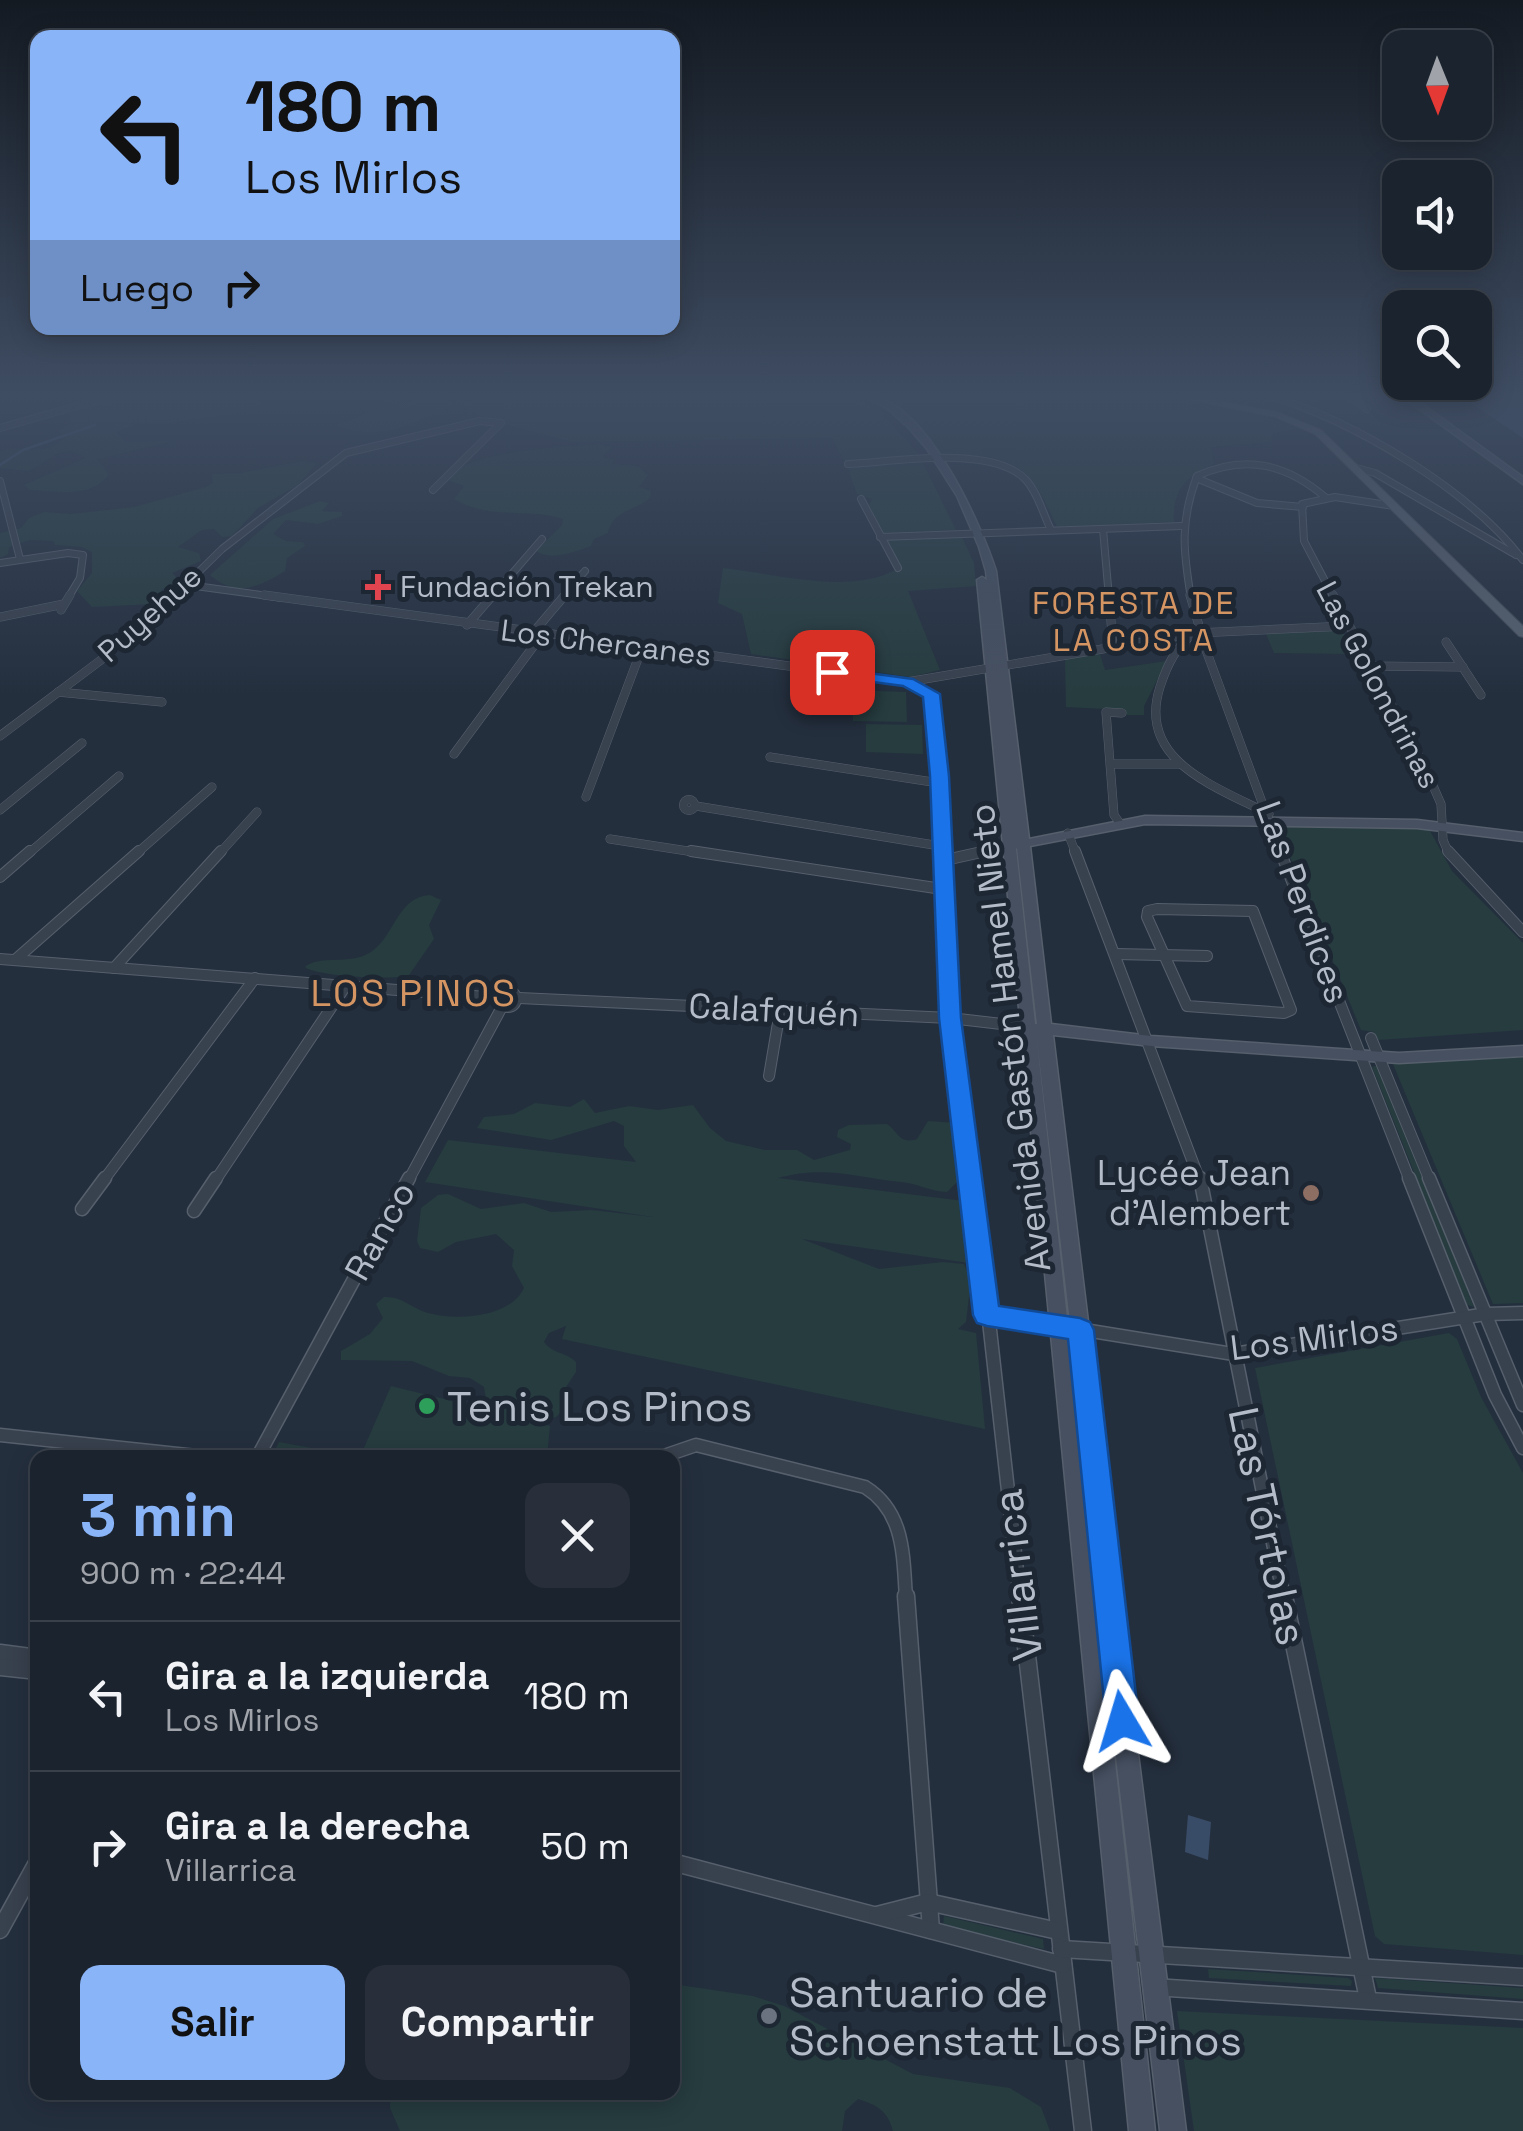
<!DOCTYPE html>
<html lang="es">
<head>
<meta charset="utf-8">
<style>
	body { margin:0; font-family:"Space Grotesk",sans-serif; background:#282f3a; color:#f1f3f6; height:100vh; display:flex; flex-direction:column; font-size:38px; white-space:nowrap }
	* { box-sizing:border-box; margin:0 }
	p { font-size:32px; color:#a0a4aa }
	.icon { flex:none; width:55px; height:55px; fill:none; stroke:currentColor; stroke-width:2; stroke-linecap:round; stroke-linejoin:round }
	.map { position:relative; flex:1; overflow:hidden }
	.panel { position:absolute; left:30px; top:1450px; width:650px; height:650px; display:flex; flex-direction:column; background:#1b232e; border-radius:20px; box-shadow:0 5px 25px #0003,0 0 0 2px #39404a }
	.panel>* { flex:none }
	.hud { position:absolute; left:30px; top:30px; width:650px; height:305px; border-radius:20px; box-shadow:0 5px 25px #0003,0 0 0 2px #39404a; background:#8ab4f8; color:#111; overflow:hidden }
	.needle { width:65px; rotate:179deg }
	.tools { position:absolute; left:1382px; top:30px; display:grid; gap:20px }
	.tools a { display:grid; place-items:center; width:110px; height:110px; border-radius:20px; background:#1b232e; box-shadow:0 5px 25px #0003,0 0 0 2px #39404a; font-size:50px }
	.pin { position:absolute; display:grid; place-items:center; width:85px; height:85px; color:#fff; margin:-42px; border-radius:20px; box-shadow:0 5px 15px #0006 }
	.me { position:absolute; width:110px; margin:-55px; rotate:353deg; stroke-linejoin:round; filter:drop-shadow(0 0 8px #0008) }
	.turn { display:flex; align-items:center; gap:35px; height:210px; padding:0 50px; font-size:45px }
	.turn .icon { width:130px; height:130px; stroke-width:2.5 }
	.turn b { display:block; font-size:70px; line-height:85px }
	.then { display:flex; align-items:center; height:95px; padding:0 50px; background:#0003; gap:20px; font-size:38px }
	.round { display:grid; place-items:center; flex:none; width:105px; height:105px; border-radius:20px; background:#282f3a }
	.headline { display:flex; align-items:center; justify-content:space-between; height:170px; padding:0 50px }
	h1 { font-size:60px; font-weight:600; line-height:75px; color:#8ab4f8 }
	.cta { display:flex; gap:20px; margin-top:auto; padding:20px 50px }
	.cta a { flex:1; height:115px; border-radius:20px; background:#8ab4f8; color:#111; font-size:40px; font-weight:600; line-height:115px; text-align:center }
	.cta a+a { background:#282f3a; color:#f1f3f6 }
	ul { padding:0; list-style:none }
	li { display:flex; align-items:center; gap:30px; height:150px; padding:0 50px; border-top:2px solid #39404a }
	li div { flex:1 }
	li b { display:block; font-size:38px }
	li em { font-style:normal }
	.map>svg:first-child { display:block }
</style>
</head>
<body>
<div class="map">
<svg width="1523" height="2131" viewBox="0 0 1523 2131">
	<rect width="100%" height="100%" fill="#242f3e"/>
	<g fill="#263c3f">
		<path d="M123 396H237L255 399 260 406 246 411 165 424 131 423V426L116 432 125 442 173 441 97 459 109 474C92 499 57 491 30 490L24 485 85 458C60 441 51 462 28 471L0 468V451C23 446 49 457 65 437L58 431 71 424 69 413Z"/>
		<path d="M410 396H440L453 405C414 424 378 443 336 425L385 407 413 402Z"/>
		<polygon points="446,396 850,396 880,411 921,457 845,462 832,438 572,442 489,420"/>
		<path d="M878 396H1156L1264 415 1299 429 1273 433 1271 442 1211 447 1214 464C1187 476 1172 489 1174 522L1057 527C1038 487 1030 462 982 456 969 455 955 458 942 456L905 413Z"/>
		<path d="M598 444 612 447 602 457 614 460 612 464 638 466 648 475 639 487 651 491 650 498C635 511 613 510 608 533L594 539 591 546C575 552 551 561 536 551L562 525 563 519C526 507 491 521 454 499L464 486 448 480C463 449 566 448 598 444Z"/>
		<polygon points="302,461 317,463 298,485 258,508 232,536 222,537 214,529 202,530 178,547 199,553 201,561 172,573 181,582 161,590 162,600 153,604 92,607 77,591 92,573 92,552 82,547 55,545 53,541 30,540 9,547 8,554 0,558 0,533 21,528 29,518 44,512 71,514 134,507 206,487 213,483 212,474 240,473"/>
		<polygon points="923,463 956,530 883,533 869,505 872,499 857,494 847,466"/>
		<path d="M320 501 329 503 322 511 342 512V516L318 524 286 520 273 534 286 541 303 542 305 546 287 558 285 571C259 587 236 598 210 575L273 519Z"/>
		<path d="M962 537 974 563 976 586 908 591 940 670 910 677 751 654 742 614 718 603 723 568C776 574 853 596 899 568L885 541 888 540Z"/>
		<polygon points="1341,628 1354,654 1274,653 1264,629"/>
		<polygon points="1100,654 1105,670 1167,661 1144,706 1144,715 1127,715 1125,710 1066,707 1065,659"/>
		<polygon points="853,690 906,692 907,722 853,721"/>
		<polygon points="866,724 922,725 923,754 866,752"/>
		<polygon points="1277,825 1429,829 1452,871 1523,943 1523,1030 1378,1040 1374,1032 1361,1030"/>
		<path d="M430 895 441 900 429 925 434 939 409 975C395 981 314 976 305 967 320 954 349 966 371 952 395 936 397 897 430 895Z"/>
		<polygon points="1523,1057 1523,1303 1493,1304 1393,1064"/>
		<polygon points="1375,1066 1379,1068 1474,1307 1467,1305 1372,1067"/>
		<path d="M584 1099 595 1113 629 1106 658 1110 693 1105 710 1128 726 1141 765 1150H797L814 1160 850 1150 851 1144 837 1137 838 1130 849 1125 887 1124C898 1131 899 1145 917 1139L928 1121 957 1123 961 1128 957 1182 947 1192C931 1192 917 1183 901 1182 855 1177 825 1165 778 1178L964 1201 969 1263 802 1239 879 1269 943 1262 964 1264 971 1280 966 1322 958 1329 976 1333 985 1429 562 1339 566 1326 549 1333 544 1342C553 1354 566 1352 576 1362V1372L564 1390V1409L556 1417 539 1422 550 1426 547 1457 271 1458 279 1442 360 1457 391 1386 493 1411 487 1405 484 1387 470 1378 449 1376 412 1361 341 1360V1351L370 1334 383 1318 376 1304 384 1297C402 1296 411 1308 428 1313 456 1321 510 1318 524 1288L512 1266 514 1250 496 1234 456 1242 438 1252 420 1248 417 1241 421 1208 438 1195 448 1194 481 1209 524 1203 551 1212 592 1210 653 1217 425 1182 448 1140 636 1162 624 1146V1126L614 1121 551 1140 477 1128 484 1117 514 1114 535 1103 570 1107Z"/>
		<polygon points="1449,1333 1457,1339 1481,1397 1523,1473 1523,1955 1384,1944 1375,1936 1255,1368"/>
		<polygon points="944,1916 1043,1939 1044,1949 943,1927"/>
		<polygon points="1208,1969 1348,1978 1352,1981 1351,1986 1209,1978"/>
		<polygon points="1375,1978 1523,1988 1523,1999 1378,1988"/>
		<path d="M673 1984 753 1996 784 2006 913 2074 1010 2088 1041 2107 1050 2131H893C888 2111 877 2105 858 2099L845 2111 842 2131H400L390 2108 391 2093 672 2092Z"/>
		<polygon points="1177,2011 1523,2028 1523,2131 1194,2131"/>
	</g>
	<g fill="#394c67">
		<polygon points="1460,396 1523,396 1523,438"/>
		<polygon points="1188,1815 1211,1822 1208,1860 1185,1852"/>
	</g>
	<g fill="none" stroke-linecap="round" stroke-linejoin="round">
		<polyline stroke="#394c67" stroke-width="2.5" points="0,465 23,450 95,425"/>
		<defs>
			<g id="minor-far4">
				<path d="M1271 396C1355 422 1469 489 1523 560"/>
				<polyline points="1349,396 1367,409"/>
				<polyline points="0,428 112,396"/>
				<path d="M848 464C893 462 993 444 1026 480 1038 493 1043 514 1051 530"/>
				<polyline points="1356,468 1375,473 1516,555"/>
				<polyline points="1196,478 1257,503 1303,507"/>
				<polyline points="0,481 20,559"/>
				<polyline points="861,499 898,568"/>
				<polyline points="1103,529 1109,598"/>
				<polyline points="880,537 1182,526"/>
				<polyline points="0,563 68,553 83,555 80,578 68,598"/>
				<polyline points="188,585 283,598"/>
				<polyline points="172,598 222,549 346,453 480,421 501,423 433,490"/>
				<polyline points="491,598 542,539"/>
				<polyline points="562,598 585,571"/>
				<path d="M1191 598C1183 550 1180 522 1197 476 1246 454 1286 464 1325 497"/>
				<polyline points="1334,598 1304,541 1302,504 1335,497 1394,506"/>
			</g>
			<g id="minor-far3">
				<polyline points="264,595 907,682 1197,633 1348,626"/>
				<polyline points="1109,595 1113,648"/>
				<polyline points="1190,595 1206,650 1281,854"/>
				<polyline points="1333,595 1426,770 1441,804 1443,840 1449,854"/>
				<polyline points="61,610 70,595"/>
				<polyline points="0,617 64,604"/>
				<polyline points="467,625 493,595"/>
				<polyline points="532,634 565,595"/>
				<path d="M1192 635C1175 647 1166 668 1160 687 1136 761 1217 787 1269 814"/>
				<polyline points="1446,642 1481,695"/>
				<polyline points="1369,666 1463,667"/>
				<polyline points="907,682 932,695 943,854"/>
				<polyline points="58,692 162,702"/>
				<polyline points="0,736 101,660 127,633 175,595"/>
				<polyline points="454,754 541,636"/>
				<polyline points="770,757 939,783"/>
				<polyline points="1111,764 1180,764"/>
				<polyline points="586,797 642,648"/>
				<circle cx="689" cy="805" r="5.5"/>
				<polyline points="696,806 940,846"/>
				<polyline points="0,810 82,743"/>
				<polyline points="1119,822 1114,815 1106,712 1122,713"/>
				<polyline points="1068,833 1076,854"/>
				<polyline points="610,839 707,854"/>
				<polyline points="28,854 119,776"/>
				<polyline points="136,854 212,787"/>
				<polyline points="219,854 257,812"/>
				<polyline points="975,854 1010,846"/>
			</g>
			<g id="minor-far2">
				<polyline points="691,851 942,889"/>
				<polyline points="943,851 950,1018 973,1181"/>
				<polyline points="1075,851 1200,1181"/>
				<polyline points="1280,851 1410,1181"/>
				<polyline points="1448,851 1523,932"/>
				<polyline points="941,861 986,851"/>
				<polyline points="0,877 30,851"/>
				<polygon points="1157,909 1253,911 1291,1010 1284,1013 1187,1006 1147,917 1148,911"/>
				<polyline points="1116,954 1207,956"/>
				<polyline points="0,959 499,998"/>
				<polyline points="15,960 139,851"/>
				<polyline points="114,968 221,851"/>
				<circle cx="508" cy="999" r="8"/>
				<polyline points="519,998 950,1018 1028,1027"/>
				<polyline points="1371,1038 1430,1181"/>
				<polyline points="769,1076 780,1011"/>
				<polyline points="103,1181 255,978"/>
				<polyline points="215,1181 345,987"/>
				<polyline points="408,1181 503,1005"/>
			</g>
			<g id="minor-far1">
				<polyline points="973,1178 1020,1598"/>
				<polyline points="1200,1178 1284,1598"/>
				<polyline points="1409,1178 1495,1395 1523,1448"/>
				<polyline points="1429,1178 1523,1405"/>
				<polyline points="82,1209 105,1178"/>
				<polyline points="194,1211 216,1178"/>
				<polyline points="987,1315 1059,1326"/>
				<polyline points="0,1435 215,1458"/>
				<polyline points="257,1458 409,1178"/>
				<path d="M658 1458 696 1445 865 1487C905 1512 903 1556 906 1598"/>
			</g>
			<g id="minor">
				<polyline points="906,1596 931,1930"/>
				<polyline points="1020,1596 1083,2131"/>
				<polyline points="1284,1596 1368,1999"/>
				<polyline points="0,1653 38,1658"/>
				<polyline points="0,1667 38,1671"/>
				<polyline points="672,1862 1063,1965"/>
				<polyline points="877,1915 928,1902 1058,1931"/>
				<polyline points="0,1930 38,1861"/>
				<polyline points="1061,1949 1523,1977"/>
				<polyline points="1154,1987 1523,2011"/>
			</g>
			<polygon id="tertiary" points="1523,1307 1523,1319 1486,1320 1233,1360 1060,1332 1055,1330 1053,1326 1055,1322 1060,1320 1233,1348 1486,1308"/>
			<g id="secondary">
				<path d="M866 396C924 396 981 524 996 571L1029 839 1145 816 1417 820 1523 833V841L1417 828 1145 824 1030 846 1051 1024 1151 1036 1399 1053 1523 1046V1056L1399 1063 1151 1046 1053 1035 1089 1330 1113 1557 1186 2131H1160L1094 1569 1155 2131H1129L977 580 982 577 987 580 1015 841 986 571 979 547 957 496 927 449 909 428 889 410ZM1017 848 1037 1024H1035L1016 849ZM1036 1032 1071 1330 1092 1550Z"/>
				<polygon points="1401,396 1411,396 1523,477 1523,484"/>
			</g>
			<polygon id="primary" points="1170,396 1191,396 1277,412 1321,430 1523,626 1523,637 1519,636 1315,434 1275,417"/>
		</defs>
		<use href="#minor-far4" stroke="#565f6c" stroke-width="8"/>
		<use href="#minor-far3" stroke="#565f6c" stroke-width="9"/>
		<use href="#minor-far2" stroke="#565f6c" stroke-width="12"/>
		<use href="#minor-far1" stroke="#565f6c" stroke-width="15"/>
		<use href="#minor" stroke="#565f6c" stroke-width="19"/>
		<use href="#tertiary" stroke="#565f6c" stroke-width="3"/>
		<use href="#secondary" stroke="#565f6c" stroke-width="3"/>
		<use href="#primary" stroke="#414a57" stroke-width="2"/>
		<use href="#minor-far4" stroke="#38414e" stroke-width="6"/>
		<use href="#minor-far3" stroke="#38414e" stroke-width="8"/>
		<use href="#minor-far2" stroke="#38414e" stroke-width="10"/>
		<use href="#minor-far1" stroke="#38414e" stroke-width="12"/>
		<use href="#minor" stroke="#38414e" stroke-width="16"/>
		<use href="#tertiary" fill="#38414e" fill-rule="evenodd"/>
		<use href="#secondary" fill="#465061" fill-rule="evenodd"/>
		<use href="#primary" fill="#56606e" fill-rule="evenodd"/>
	</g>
	<linearGradient id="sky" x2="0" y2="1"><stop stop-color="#141a22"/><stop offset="0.57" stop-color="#3f4d63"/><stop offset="1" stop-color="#3f4d63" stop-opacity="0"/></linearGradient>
	<rect width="1523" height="695" fill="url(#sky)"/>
	<polygon fill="#1a73e8" stroke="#114b97" stroke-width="2.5" points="832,668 913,679 940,694 949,776 961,1018 999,1306 1080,1318 1090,1322 1094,1330 1139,1721 1134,1733 1122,1737 1110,1733 1106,1721 1068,1339 987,1326 977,1323 973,1315 939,1018 930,776 923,697 903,686 827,676 827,669"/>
	<path fill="#e0444e" stroke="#1d2633" stroke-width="4" d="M373 572h10v10h10v10h-10v10h-10v-10h-10v-10h10z"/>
	<circle fill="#8d6e63" stroke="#1d2633" stroke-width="4" cx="1311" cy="1193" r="10"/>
	<circle fill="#2e9e5b" stroke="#1d2633" stroke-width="4" cx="427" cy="1406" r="10"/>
	<circle fill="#6b7280" stroke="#1d2633" stroke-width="4" cx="769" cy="2016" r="10"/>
	<g text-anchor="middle" stroke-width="10" stroke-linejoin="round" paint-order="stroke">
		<g font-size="30" fill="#b4bcc9" stroke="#1d2633" text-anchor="start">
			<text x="400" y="597">Fundación Trekan</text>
		</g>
		<g font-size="30" fill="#b4bcc9" stroke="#1d2633">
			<text transform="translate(150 614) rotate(-42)" y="10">Puyehue</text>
			<text transform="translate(606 643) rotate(7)" y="10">Los Chercanes</text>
			<text transform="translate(1378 685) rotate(62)" y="10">Las Golondrinas</text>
		</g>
		<g font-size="32" letter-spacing="2.5" fill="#d59563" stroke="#1d2633">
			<text x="1134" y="614">FORESTA DE<tspan x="1134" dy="37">LA COSTA</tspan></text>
		</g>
		<g font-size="35" fill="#b4bcc9" stroke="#1d2633">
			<text transform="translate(1303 902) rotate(70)" y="12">Las Perdices</text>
			<text transform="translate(774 1010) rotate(3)" y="12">Calafquén</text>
			<text transform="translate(1010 1038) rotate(-97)" y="12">Avenida Gastón Hamel Nieto</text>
			<text transform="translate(380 1231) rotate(-61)" y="12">Ranco</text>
			<text transform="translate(1314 1338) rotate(-7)" y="12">Los Mirlos</text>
		</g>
		<g font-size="35" fill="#b4bcc9" stroke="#1d2633" text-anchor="end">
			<text x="1291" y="1185">Lycée Jean<tspan x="1291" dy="40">d’Alembert</tspan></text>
		</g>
		<g font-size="38" letter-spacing="2.5" fill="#d59563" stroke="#1d2633">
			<text x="414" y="1006">LOS PINOS</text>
		</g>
		<g font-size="42" fill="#b4bcc9" stroke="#1d2633" text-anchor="start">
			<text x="447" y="1421">Tenis Los Pinos</text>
			<text x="789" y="2007">Santuario de<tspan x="789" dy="48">Schoenstatt Los Pinos</tspan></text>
		</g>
		<g font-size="42" fill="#b4bcc9" stroke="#1d2633">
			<text transform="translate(1268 1526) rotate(78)" y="15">Las Tórtolas</text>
			<text transform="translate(1017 1575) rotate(-97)" y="15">Villarrica</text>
		</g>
	</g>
</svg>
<div class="tools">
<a><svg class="needle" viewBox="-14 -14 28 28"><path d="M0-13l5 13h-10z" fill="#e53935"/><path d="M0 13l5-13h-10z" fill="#a0a4aa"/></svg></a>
<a><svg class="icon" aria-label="sound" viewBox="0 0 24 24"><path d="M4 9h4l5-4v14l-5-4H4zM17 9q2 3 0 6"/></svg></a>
<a><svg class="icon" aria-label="search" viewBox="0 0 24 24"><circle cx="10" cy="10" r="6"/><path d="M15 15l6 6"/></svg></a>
</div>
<div class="pin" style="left:832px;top:672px;background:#d93025"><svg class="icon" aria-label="arrive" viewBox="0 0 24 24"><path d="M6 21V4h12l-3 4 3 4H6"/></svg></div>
<svg class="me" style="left:1122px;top:1721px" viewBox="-20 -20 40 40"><path d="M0-17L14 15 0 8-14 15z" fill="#1a73e8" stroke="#fff" stroke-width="4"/></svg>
<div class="hud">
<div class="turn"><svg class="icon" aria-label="left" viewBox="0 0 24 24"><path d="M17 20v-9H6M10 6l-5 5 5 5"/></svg><div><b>180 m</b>Los Mirlos</div></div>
<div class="then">Luego<svg class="icon" aria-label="right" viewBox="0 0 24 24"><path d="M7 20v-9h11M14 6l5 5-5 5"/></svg></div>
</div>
<section class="panel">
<div class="headline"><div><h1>3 min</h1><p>900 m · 22:44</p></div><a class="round"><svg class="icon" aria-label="close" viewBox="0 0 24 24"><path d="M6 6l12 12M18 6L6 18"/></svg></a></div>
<ul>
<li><svg class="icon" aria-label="left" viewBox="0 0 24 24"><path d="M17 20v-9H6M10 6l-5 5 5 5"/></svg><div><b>Gira a la izquierda</b><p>Los Mirlos</p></div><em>180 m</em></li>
<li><svg class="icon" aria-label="right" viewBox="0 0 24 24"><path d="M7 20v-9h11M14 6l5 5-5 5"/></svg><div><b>Gira a la derecha</b><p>Villarrica</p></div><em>50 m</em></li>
</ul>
<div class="cta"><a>Salir</a><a>Compartir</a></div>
</section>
</div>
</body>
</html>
